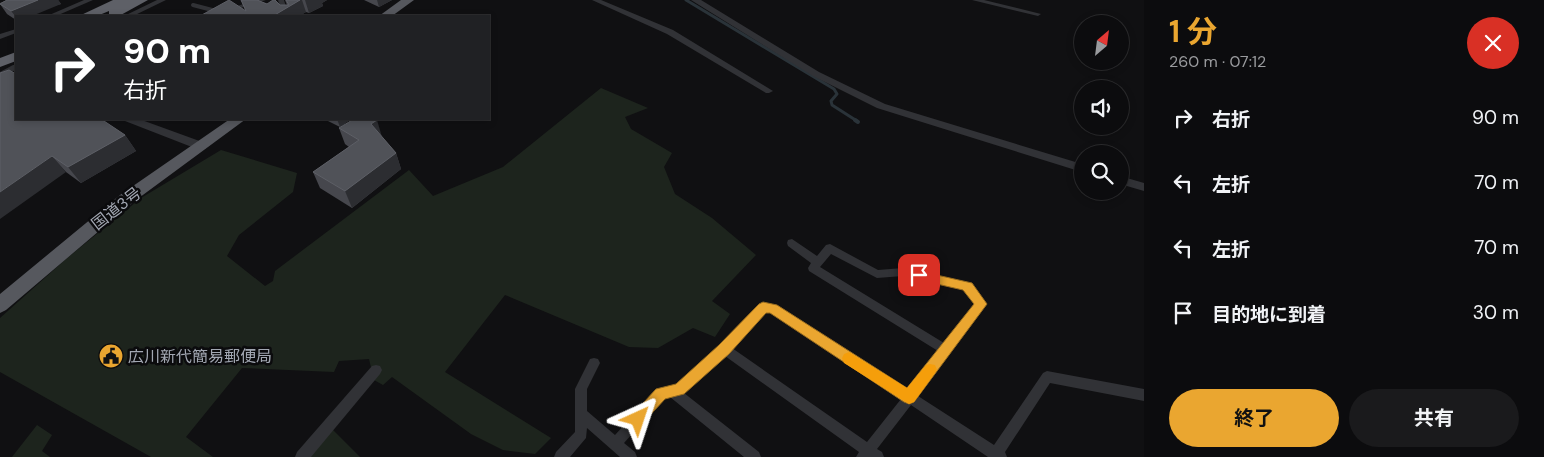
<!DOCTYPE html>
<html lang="ja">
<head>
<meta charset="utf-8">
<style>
	body { margin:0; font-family:"DM Sans","Noto Sans JP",sans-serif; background:#1a1a1c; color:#f1f3f6; height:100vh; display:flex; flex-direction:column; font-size:19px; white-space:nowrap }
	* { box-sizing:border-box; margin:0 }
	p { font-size:16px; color:#9a9b9e }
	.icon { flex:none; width:28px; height:28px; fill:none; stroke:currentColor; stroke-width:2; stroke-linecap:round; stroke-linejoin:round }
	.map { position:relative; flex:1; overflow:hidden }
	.details { display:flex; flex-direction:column; background:#0c0c0e; width:400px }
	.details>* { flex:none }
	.top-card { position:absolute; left:15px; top:15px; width:475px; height:105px; border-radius:0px; box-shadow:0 2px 8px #0003,0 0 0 1px #2c2c2e; background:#202124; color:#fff; overflow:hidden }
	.needle { width:32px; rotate:28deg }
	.controls { position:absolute; left:1074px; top:15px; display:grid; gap:10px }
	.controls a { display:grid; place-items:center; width:55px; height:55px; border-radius:50%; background:#0c0c0e; box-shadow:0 2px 8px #0003,0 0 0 1px #2c2c2e; font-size:25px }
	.pin { position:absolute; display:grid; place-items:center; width:42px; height:42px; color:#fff; margin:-21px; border-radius:10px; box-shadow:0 2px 8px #0006 }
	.me { position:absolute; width:55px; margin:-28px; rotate:42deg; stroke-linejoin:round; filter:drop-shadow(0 0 4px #0008) }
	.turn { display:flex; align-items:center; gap:18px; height:105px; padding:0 25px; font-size:22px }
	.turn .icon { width:65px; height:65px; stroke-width:2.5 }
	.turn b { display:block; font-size:35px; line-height:42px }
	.round { display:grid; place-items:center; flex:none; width:52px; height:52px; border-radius:26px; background:#1a1a1c }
	.headline { display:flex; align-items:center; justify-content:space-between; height:85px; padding:0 25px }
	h1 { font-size:30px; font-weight:700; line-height:38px; color:#eaa630 }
	.action { display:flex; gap:10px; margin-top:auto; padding:10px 25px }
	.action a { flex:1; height:58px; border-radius:30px; background:#eaa630; color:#111; font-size:20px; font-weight:700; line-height:58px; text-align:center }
	.action a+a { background:#1a1a1c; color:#f1f3f6 }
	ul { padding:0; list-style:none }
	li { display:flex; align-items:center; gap:15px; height:65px; padding:0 25px }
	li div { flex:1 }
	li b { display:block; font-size:19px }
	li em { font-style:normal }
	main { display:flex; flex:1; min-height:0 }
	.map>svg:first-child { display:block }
</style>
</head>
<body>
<main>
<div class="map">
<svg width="1144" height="457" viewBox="0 0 1144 457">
	<rect width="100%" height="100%" fill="#101012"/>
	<g fill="#1d241d">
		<polygon points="601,88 648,108 625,117 631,129 672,153 664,167 675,194 712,218 756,255 712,301 730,314 715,337 693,328 658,348 629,347 505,295 445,372 551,438 535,454 503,450 471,434 392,377 383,385 374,380 369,359 339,361 334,372 242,368 186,437 213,457 151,457 0,372 0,318 66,259 141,198 221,150 297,173 293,192 239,235 227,256 265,286 273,281 275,271 409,170 433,196 503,167"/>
		<polygon points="37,425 52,435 42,451 50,457 12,457"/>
		<polygon points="332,429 360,457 308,457"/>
	</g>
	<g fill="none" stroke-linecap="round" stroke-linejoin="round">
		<polyline stroke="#2a3339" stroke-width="3" points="686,0 834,89 837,94 831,101 832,105 857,121"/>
		<polyline stroke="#2a3339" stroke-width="4" points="855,120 858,122"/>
		<polyline stroke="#313236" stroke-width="4" points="193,5 216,11"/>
		<g fill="#313236" fill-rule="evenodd">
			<polygon points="84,0 93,0 56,16 47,16"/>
			<polygon points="157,0 166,0 133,16 124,16"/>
			<polygon points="256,0 266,0 228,12 225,10"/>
			<polygon points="278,0 284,0 287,10 292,16 285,16 281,11"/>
			<polygon points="592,0 601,0 673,30 773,91 769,93 766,93 667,34"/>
			<polygon points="972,0 984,0 1041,14 1038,16"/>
			<polygon points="16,29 16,33 0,39 0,34"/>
			<polygon points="13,65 16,65 16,70 0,77 0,72"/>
			<path d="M792 239 817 256 826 245 830 244 878 270 903 268 971 283 987 304 918 396 994 445 1043 373 1047 371 1144 389V401L1050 383 1005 452 1007 457H988L911 405 877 449 882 452 884 457H856L859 452 725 356 684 393 759 452 761 457H744L670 397 664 398 624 443 635 452 637 457H620L587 428 586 438 570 457H554L556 452 575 432V389L590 359 594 358 598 359 600 363 587 389V411L615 435 657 389 676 385 720 345 759 304 763 302 777 305 908 390 938 351 809 271 808 268 811 263 788 246 787 243 788 240ZM831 254 877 278 903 276 964 290 975 304 944 343 820 267ZM765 312H771L901 399 867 442 732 348Z"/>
			<polygon points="376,365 380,366 382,370 380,374 311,457 295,457 297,452 372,366"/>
		</g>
		<g fill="#313236" fill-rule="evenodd">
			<polygon points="691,0 701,0 819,72 885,104 1082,164 1082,172 877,108 813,76"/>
			<polygon points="124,119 139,119 205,143 207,146 205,149 197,149 125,121"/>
			<polygon points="1120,176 1144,183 1144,191 1120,184"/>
		</g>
		<g fill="#56585e" fill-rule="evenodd">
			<polygon points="401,0 414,0 392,16 379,16"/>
			<polygon points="230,119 246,119 132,203 6,310 0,313 0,294 120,195"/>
		</g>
		<g fill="#5e6067" fill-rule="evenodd">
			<polygon points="113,0 148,0 119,16 109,16 109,11 97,16 79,16"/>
			<polygon points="16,52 16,61 0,67 0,58"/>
		</g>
	</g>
	<g fill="#46474d">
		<polygon points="7,0 58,0 61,4 16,16 16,20 7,14 0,4 0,3"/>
		<polygon points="241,0 257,0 267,4 280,5 287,5 285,0 327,0 322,3 323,6 309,13 306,12 299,16 200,16 246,11"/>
		<polygon points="364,0 392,0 379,7"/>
		<polygon points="16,119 125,135 136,151 81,183 66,172"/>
		<polygon points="324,119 351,119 340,127"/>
		<polygon points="339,128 382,137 396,153 401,169 352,208 320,188 313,172 349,147 345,144"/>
	</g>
	<g fill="#2c2d31">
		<polygon points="38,0 58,0 61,4 32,16 16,16 16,17 11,11"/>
		<polygon points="300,0 302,0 306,12 299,16 273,16"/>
		<polygon points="305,0 327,0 322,3 323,6 309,13"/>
		<polygon points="377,0 392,0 379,7"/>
		<polygon points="337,119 351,119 340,127"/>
		<polygon points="377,120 382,137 371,124"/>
		<polygon points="125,135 136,151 81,183 68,167"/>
		<polygon points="396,153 401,169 352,208 345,191"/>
		<polygon points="52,156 66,172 0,219 0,192"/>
	</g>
	<g fill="#505258" stroke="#5d5f66">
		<polygon points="7,0 38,0 11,11 0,4"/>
		<polygon points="229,0 246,11 241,0 257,0 267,4 273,0 275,0 280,5 289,5 286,0 300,0 273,16 200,16"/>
		<polygon points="9,70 16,74 16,119 101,119 125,135 68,167 52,156 0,192 0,73"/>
		<polygon points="354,119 375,119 377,120 371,124 396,153 345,191 313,172 359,140 339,128"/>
	</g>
	<polygon fill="#eaa630" stroke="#986c1f" points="919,271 972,283 987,304 914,402 909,404 904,402 770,313 766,313 729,354 684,394 665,399 643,423 638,426 633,423 631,419 633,414 656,389 676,384 719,345 759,304 763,302 777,305 907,388 974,304 963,290 915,279 913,275"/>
	<polygon fill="#f59e0b" points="849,352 907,388 926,365 930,364 935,365 937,370 914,402 909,404 844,363 842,358 844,354"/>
	<defs>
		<symbol id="civic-disc" viewBox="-11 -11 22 22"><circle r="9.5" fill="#eaa630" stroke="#0b0b0d"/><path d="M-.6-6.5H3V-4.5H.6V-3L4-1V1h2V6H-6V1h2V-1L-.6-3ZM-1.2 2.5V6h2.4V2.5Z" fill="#111"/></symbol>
	</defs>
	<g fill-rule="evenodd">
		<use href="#civic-disc" x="97" y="342" width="28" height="28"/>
	</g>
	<g text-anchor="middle" stroke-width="5" stroke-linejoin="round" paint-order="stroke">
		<g font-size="16" fill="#a2a7b2" stroke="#0b0b0d">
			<text transform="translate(116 208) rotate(-38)" y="6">国道3号</text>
		</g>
		<g font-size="16" fill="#a2a7b2" stroke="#0b0b0d" text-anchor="start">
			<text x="128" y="362">広川新代簡易郵便局</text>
		</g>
	</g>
</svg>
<div class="controls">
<a><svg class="needle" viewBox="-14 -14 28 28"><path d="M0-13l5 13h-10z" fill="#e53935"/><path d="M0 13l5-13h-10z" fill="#9a9b9e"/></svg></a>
<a><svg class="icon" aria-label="sound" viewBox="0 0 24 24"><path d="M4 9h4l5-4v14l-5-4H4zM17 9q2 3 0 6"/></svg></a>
<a><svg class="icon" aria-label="search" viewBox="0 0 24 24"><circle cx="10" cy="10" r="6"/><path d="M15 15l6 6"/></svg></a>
</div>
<div class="pin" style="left:919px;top:275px;background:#d93025"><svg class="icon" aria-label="arrive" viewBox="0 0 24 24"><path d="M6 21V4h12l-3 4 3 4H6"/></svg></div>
<svg class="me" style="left:638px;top:419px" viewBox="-20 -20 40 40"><path d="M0-17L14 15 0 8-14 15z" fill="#eaa630" stroke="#fff" stroke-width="4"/></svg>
<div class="top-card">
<div class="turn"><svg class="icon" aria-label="right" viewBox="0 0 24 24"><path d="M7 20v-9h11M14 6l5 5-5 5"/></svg><div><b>90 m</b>右折</div></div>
</div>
</div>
<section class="details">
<div class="headline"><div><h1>1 分</h1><p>260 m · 07:12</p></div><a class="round" style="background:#d93025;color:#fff"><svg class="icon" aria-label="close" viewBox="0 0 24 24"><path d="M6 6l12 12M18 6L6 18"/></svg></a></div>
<ul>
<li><svg class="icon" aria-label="right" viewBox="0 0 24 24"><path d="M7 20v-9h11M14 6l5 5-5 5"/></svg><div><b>右折</b></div><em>90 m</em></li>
<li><svg class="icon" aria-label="left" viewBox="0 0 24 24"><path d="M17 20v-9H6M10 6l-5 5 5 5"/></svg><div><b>左折</b></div><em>70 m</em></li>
<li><svg class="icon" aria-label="left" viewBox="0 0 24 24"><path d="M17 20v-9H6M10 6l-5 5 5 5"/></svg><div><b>左折</b></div><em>70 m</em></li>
<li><svg class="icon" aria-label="arrive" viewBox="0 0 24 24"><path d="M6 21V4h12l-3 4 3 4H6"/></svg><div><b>目的地に到着</b></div><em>30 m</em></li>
</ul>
<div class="action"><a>終了</a><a>共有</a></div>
</section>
</main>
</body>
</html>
